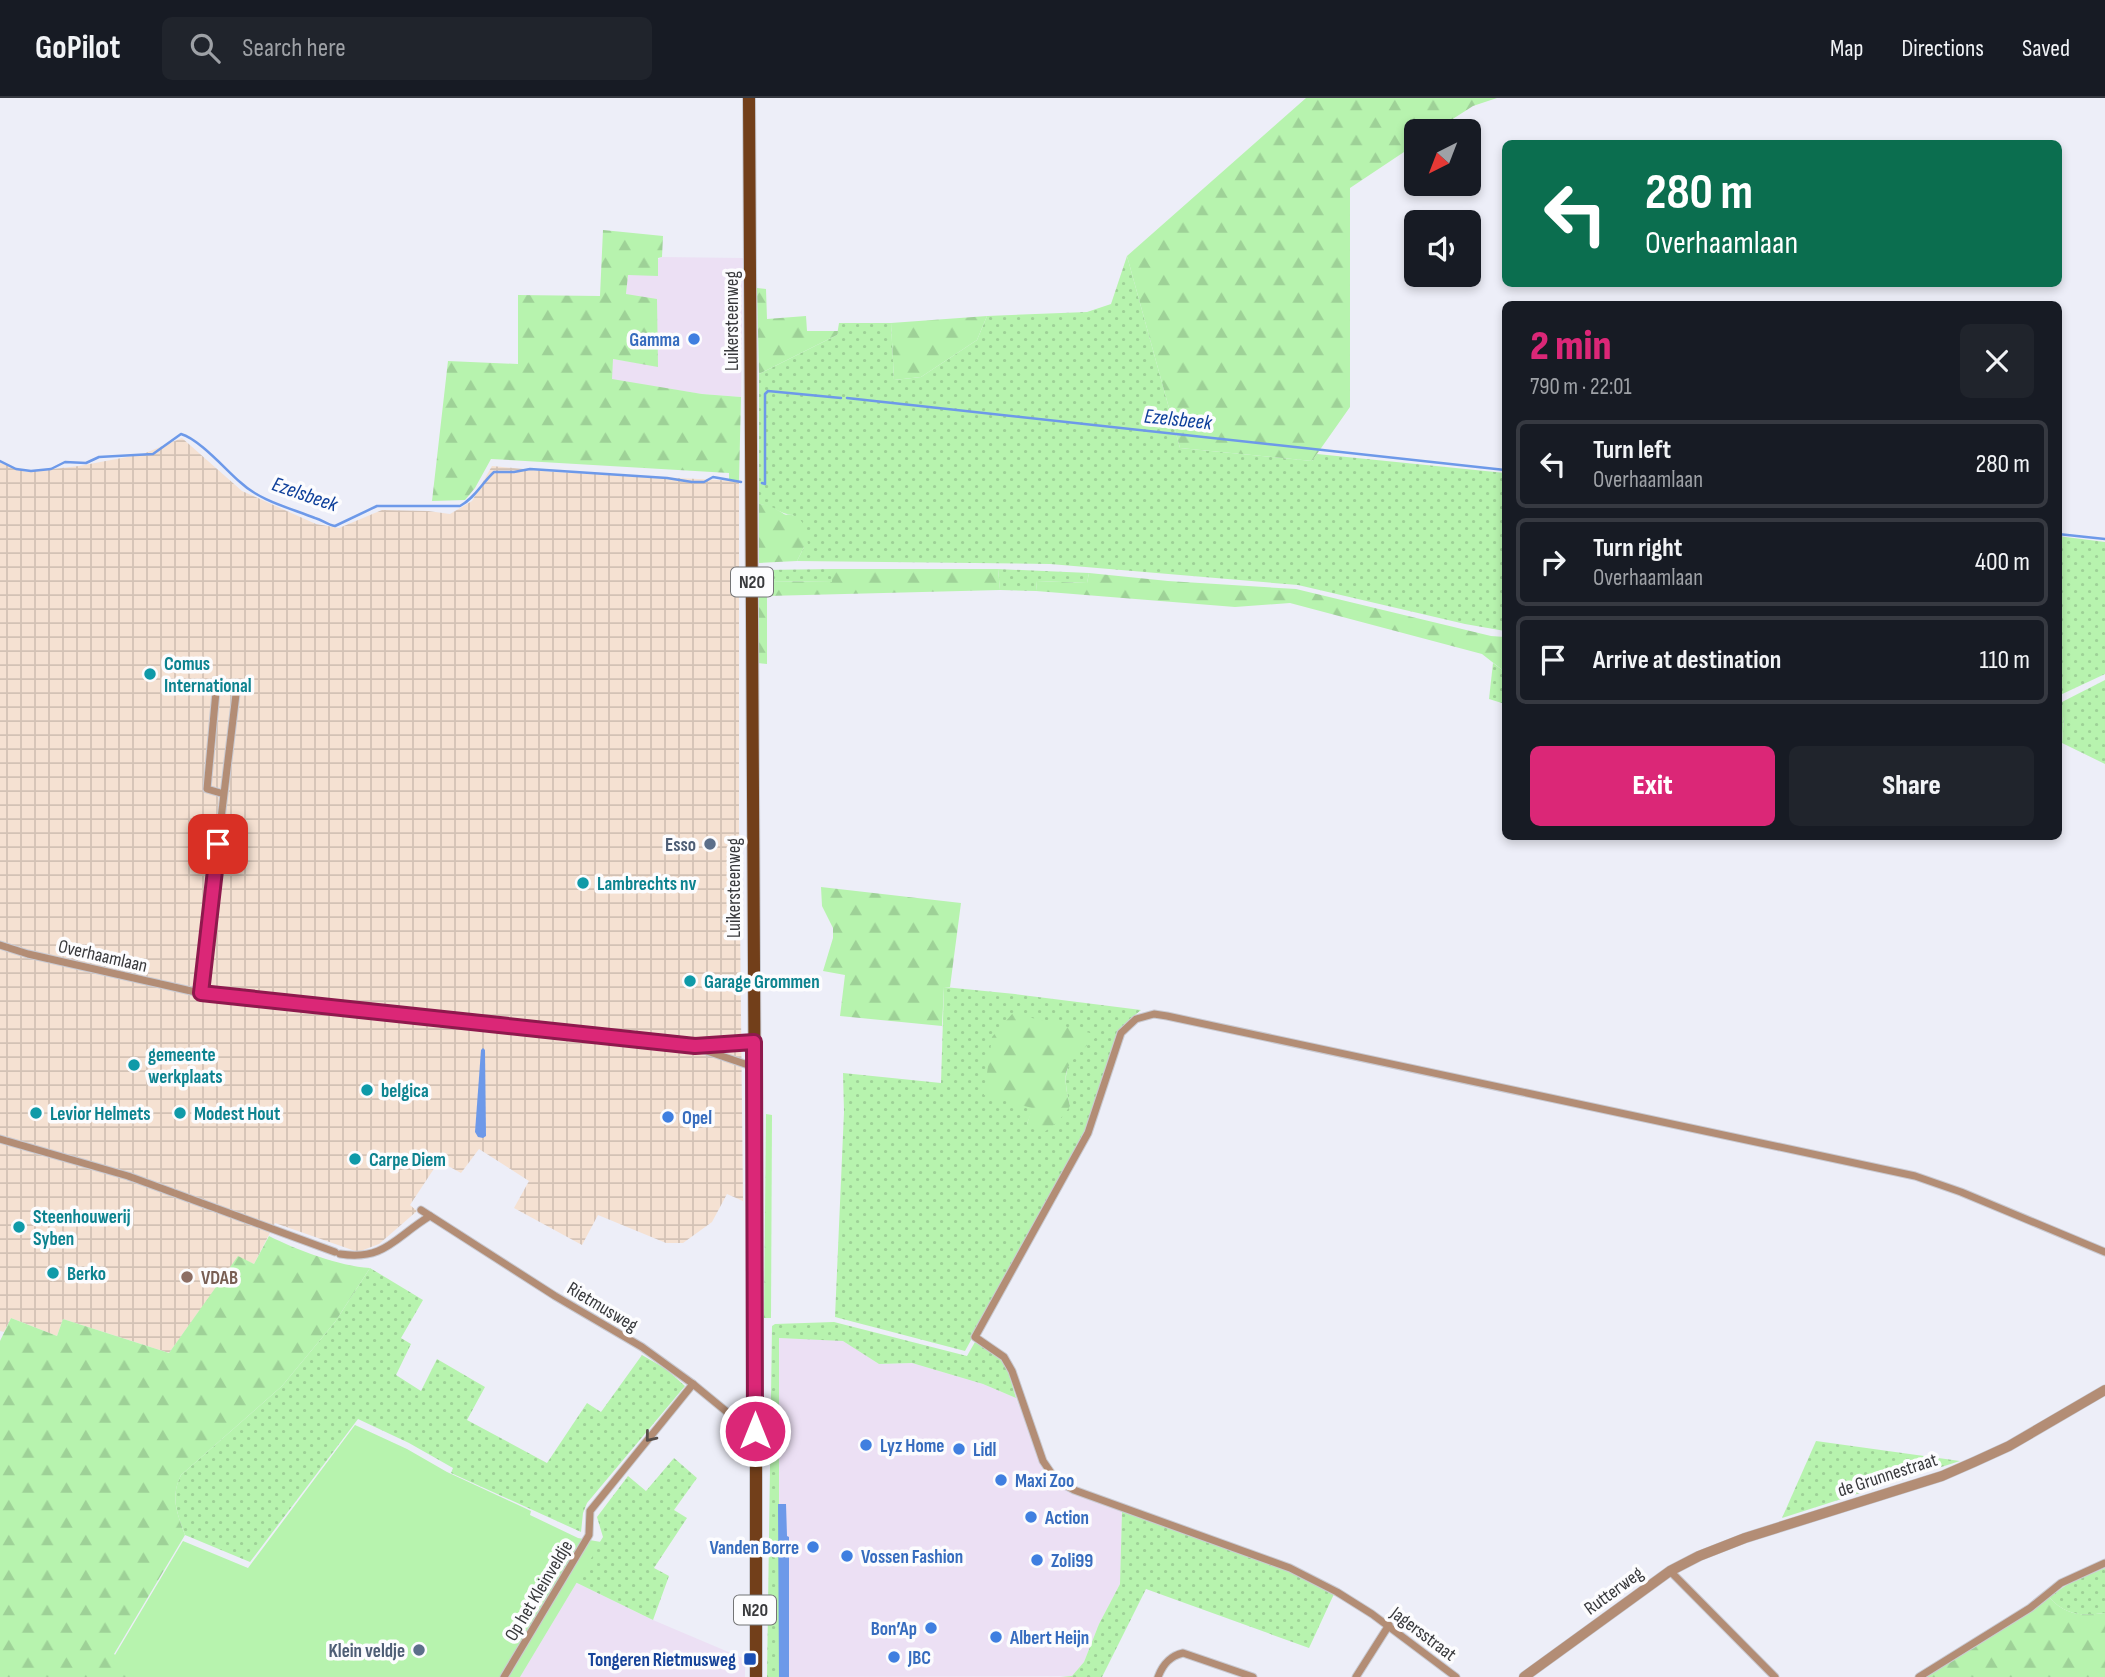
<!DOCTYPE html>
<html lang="en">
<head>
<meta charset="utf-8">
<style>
	body { margin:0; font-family:"Sofia Sans Condensed",sans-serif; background:#20242c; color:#f1f3f6; height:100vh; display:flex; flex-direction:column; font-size:26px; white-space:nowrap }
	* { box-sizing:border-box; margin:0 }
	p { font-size:23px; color:#9ea1a6 }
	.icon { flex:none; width:38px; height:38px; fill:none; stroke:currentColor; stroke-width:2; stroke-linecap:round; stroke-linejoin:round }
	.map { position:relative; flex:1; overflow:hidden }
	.drawer { position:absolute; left:1502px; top:203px; width:560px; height:539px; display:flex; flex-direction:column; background:#171b24; border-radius:10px; box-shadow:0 4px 10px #0003 }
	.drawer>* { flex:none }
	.top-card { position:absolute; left:1502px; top:42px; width:560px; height:147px; border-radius:10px; box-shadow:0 4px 10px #0003; background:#0b6e4f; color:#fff; overflow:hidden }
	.needle { width:46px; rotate:222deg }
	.tools { position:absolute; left:1404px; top:21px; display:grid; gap:14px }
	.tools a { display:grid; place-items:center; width:77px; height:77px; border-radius:10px; background:#171b24; box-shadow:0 4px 10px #0003; font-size:35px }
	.pin { position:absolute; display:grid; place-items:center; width:60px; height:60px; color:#fff; margin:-30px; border-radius:14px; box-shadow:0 4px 10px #0006 }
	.me { position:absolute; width:77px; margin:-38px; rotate:0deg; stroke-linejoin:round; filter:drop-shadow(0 0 5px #0008) }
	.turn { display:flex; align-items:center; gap:24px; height:147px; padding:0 28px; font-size:32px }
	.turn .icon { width:91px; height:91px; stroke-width:2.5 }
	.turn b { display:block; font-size:49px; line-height:60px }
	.round { display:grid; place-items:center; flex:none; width:74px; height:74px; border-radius:10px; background:#20242c }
	.summary { display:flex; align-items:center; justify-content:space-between; height:119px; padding:0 28px }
	h1 { font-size:42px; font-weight:800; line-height:52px; color:#db2777 }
	.button { display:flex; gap:14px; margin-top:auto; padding:14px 28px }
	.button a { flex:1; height:80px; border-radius:10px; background:#db2777; color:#fff; font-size:28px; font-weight:800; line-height:80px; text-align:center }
	.button a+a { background:#20242c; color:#f1f3f6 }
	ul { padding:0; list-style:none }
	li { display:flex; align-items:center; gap:21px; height:88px; margin:0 14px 10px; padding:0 14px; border:4px solid #363941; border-radius:10px }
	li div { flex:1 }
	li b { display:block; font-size:26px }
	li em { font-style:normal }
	header { display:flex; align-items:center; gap:42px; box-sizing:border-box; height:98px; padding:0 35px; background:#171b24; border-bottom:2px solid #363941 }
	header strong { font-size:33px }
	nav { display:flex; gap:38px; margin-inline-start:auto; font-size:24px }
	.search { width:490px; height:63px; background:#20242c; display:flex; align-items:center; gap:18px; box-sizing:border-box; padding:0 24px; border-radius:10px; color:#9ea1a6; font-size:26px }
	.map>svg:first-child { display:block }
</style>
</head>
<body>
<header>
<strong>GoPilot</strong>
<div class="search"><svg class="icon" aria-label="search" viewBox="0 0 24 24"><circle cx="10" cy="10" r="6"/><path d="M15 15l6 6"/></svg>Search here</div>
<nav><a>Map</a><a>Directions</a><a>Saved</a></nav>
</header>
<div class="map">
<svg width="2105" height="1579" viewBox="0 0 2105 1579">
	<defs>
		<pattern id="industrial-grid" width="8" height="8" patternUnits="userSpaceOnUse" patternTransform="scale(1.75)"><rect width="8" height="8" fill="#f5e1d2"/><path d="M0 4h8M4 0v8" fill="none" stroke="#d3c2b5"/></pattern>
		<pattern id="grass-dots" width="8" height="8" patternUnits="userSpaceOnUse" patternTransform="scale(1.75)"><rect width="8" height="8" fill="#b7f3ae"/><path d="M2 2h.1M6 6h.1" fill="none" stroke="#9ed197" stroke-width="1.8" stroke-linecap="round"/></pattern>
		<pattern id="forest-firs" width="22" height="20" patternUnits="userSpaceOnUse" patternTransform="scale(1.75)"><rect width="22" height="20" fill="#b7f3ae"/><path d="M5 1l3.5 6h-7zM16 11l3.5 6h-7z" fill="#9ed197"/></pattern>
	</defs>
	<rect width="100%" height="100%" fill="#edeef8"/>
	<g fill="#ece0f4">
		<polygon points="662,159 743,160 741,299 702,296 612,282 612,261 658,268 626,197 628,177"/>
		<polygon points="778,1240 843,1242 879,1266 912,1265 983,1286 1016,1300 1040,1362 1054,1383 1122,1412 1120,1486 1099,1526 1084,1564 1072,1578 779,1579"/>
		<polygon points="575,1484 653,1522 745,1561 745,1579 518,1579"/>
	</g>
	<polygon fill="url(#industrial-grid)" points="182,340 242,393 316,426 339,430 382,412 428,413 450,416 472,403 492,368 555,374 739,383 739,727 743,1103 727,1096 712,1124 683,1145 666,1145 598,1117 582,1147 514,1110 529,1083 479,1051 461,1075 439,1063 410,1107 417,1113 379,1146 358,1154 275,1125 254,1166 238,1159 169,1255 63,1221 57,1238 11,1220 4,1234 0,1233 0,365 26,374 79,368 143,356"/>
	<g fill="url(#grass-dots)" fill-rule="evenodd">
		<path d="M1127 158 1180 350 1312 363 1317 356 1505 375V533L1465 526 1298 487 1050 466 797 463 804 449 793 417C779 416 774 408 759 406V276L837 237 839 225H891L894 282 921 279 977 242 987 218 1087 214 1111 206Z"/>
		<polygon points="2058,438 2105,444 2105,576 2058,598"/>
		<polygon points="832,471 832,484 759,483 759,472"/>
		<polygon points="998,471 1089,475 1087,485 1037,483 1036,493 1000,492"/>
		<polygon points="1493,565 1505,574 1505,606 1489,601"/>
		<polygon points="2105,582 2105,666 2062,645 2064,619 2058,616 2058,606"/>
		<path d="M944 889 1015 896 1141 912 1128 923 1118 935 1085 1035 965 1253 835 1219 844 1014 843 975 941 985ZM1090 935C1069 965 1060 970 1070 1008L1027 1026 1033 1010Z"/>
		<path d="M370 1170 423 1202 401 1240 411 1246 396 1277 421 1293 437 1261 485 1289 467 1322 547 1365 587 1305 601 1314 642 1257 666 1271 685 1288 587 1405 583 1415 581 1434 451 1375 453 1370 409 1345 358 1321 250 1464 185 1437C177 1415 170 1398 181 1377L282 1288 335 1224Z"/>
		<polygon points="834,1224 967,1258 975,1244 1001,1260 1008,1273 1016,1300 983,1286 912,1265 879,1266 843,1243 779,1240 779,1579 767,1579 772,1228 775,1226"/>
		<polygon points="1816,1343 1960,1363 1782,1420"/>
		<polygon points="674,1360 697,1380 674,1412 687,1420 654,1470 669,1478 653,1522 575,1484 603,1439 597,1419 628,1378 646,1393"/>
		<polygon points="1122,1412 1292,1473 1334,1496 1309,1550 1146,1491 1102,1579 1061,1579 1072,1578 1084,1564 1099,1526 1120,1486"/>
		<path d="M2105 1470V1515C2082 1518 2066 1518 2049 1499L2071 1484Z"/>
	</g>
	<g fill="url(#forest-firs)">
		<polygon points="1306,0 1497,0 1473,8 1434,33 1416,33 1416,46 1350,90 1350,309 1312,363 1180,350 1127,158"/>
		<polygon points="603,132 663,138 662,159 658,160 658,178 628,177 626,196 657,201 658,269 613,261 612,281 702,296 741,299 739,383 729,382 729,375 491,361 475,390 465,402 432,403 448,263 518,266 518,197 600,198"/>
		<polygon points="757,190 766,191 767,221 806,218 807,233 838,233 837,237 759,276"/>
		<polygon points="987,218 977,242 921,279 894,282 891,225"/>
		<path d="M759 406C769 407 772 409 781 414 788 419 784 415 792 417 805 420 806 435 808 446L804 449 797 463 759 465Z"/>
		<polygon points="832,471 998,471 1000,492 767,498 767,566 758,565 759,483 832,484"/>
		<polygon points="1089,475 1168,483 1296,491 1491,538 1505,539 1505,574 1482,556 1290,505 1235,509 1036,493 1037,483 1087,485"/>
		<polygon points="2058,616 2064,618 2060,668 2058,668"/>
		<polygon points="821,789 961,805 950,889 944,889 942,928 840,918 845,877 823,873 833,840 833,830 822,808"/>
		<path d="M1013 915 1090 935 1095 940C1067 967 1060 968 1070 1008 1062 1020 1053 1030 1040 1036L1027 1026 1032 1010 984 997 992 939Z"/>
		<polygon points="766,1016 772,1017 771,1220 764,1220"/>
		<path d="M269 1138C297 1152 339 1168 370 1170L335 1224 282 1288 181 1377C170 1399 177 1415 185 1437L114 1556 146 1579H0V1243L11 1220 57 1238 63 1221 169 1255 238 1158 254 1166Z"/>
		<path d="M2049 1499C2066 1518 2082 1518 2105 1515V1579H1925Z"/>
	</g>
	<polygon fill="#b7f3ae" points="355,1327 407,1351 447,1374 531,1413 530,1417 578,1440 601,1444 520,1579 135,1579 112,1562 183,1443 248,1470"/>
	<g fill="#6d99e9">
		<polygon points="483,950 485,952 486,1038 483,1040 478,1039 475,1034 481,952"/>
		<polygon points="778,1406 786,1406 787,1438 789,1439 789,1579 779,1579"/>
	</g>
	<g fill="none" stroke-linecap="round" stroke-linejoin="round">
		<g stroke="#6d99e9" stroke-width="2.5">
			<polyline points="847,300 1505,372"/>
			<path d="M0 363 16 371 31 373 51 371 65 364 86 365 99 359 153 356 181 336C199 341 225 371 240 384 260 403 290 410 315 420 323 422 327 427 335 428L377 408H460C475 400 482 385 494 374H514L530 371 667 380 692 384H704L713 379 741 384"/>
			<polyline points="762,385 765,386 765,296 768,293 841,300"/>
			<polyline points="2058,436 2105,441"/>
		</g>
		<defs>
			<g id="minor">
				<polyline points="0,847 28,856 200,895 695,948 754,944"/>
				<polyline points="200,895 237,588 217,583 207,691 224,696"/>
				<polyline points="695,949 754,969"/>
				<polyline points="0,1041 128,1078 335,1154"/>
				<polyline points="421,1112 555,1198 642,1249 693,1286 738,1323 755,1333"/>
				<path d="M340 1156C385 1163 395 1139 430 1118"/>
				<polyline points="1670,1473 1775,1579"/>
				<polyline points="504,1579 589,1437 590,1413 693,1286"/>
				<path d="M1158 1579C1163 1566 1170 1558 1183 1555L1253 1579"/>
				<polyline points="1356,1579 1389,1527"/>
				<polyline points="1456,1579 1372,1516 1337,1494 1290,1470 1074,1392 1056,1382 1043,1363 1012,1273 1004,1259 975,1239 1088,1035 1121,935 1136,921 1154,916 1167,918 1915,1078 1961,1094 2105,1154"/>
				<polyline points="1919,1579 2030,1510 2061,1485 2105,1465"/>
			</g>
			<polyline id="tertiary" points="1524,1579 1670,1473 1699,1458 1745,1440 1942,1378 1974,1364 2009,1348 2105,1292"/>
			<polyline id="primary" points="749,0 756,1217 756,1579"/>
		</defs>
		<use href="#minor" stroke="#c9cad2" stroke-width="9"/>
		<use href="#tertiary" stroke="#c9cad2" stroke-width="11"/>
		<use href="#primary" stroke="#c9cad2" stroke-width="14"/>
		<use href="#minor" stroke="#b38d75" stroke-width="7"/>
		<use href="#tertiary" stroke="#b38d75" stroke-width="10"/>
		<use href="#primary" stroke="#723f1a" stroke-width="12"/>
	</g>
	<defs><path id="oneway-chevron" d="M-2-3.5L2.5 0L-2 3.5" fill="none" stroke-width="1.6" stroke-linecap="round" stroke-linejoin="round" transform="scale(1.75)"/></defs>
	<use stroke="#574e4a" href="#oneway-chevron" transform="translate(650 1339) rotate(129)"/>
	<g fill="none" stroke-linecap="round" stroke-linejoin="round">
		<defs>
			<polyline id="route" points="218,746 201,895 695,948 754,944 755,1333"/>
		</defs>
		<use href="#route" stroke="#8e194d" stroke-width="18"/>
		<use href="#route" stroke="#db2777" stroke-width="12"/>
	</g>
	<g fill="#3f7fe0" stroke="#fcfcfe" stroke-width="2.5">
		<circle cx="694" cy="241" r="7"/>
		<circle cx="668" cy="1019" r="7"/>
		<circle cx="866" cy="1347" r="7"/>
		<circle cx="959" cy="1351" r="7"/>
		<circle cx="1001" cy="1382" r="7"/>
		<circle cx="1031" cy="1419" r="7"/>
		<circle cx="813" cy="1449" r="7"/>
		<circle cx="847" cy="1458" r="7"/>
		<circle cx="1037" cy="1462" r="7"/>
		<circle cx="931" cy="1530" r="7"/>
		<circle cx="996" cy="1539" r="7"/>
		<circle cx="894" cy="1559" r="7"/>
	</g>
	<g fill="#0f9aa8" stroke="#fcfcfe" stroke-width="2.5">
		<circle cx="150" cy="576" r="7"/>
		<circle cx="583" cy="785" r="7"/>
		<circle cx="690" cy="883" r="7"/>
		<circle cx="134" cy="967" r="7"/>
		<circle cx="367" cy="992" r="7"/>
		<circle cx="36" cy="1015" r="7"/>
		<circle cx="180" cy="1015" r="7"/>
		<circle cx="355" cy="1061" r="7"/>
		<circle cx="19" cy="1129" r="7"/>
		<circle cx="53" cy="1175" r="7"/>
	</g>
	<g fill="#5c6f8a" stroke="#fcfcfe" stroke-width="2.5">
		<circle cx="710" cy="746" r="7"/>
		<circle cx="419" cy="1552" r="7"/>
	</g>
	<circle fill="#8d6e63" stroke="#fcfcfe" stroke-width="2.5" cx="187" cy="1179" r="7"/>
	<rect fill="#1a4fb4" stroke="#fcfcfe" stroke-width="2.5" x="743" y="1554" width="14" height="14" rx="3.5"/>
	<g text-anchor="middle" stroke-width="7" stroke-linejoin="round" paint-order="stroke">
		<g fill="#fcfcfe" stroke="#737476" stroke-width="2">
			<rect x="731" y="469.5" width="42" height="29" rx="5"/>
			<rect x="734" y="1497.5" width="42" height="29" rx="5"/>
		</g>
		<g font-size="18" font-weight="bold" fill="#38393c">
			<text x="752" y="490">N20</text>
			<text x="755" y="1518">N20</text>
		</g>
		<g font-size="19" fill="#38393c" stroke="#fcfcfe">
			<text transform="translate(731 223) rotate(-90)" y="7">Luikersteenweg</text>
			<text transform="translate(733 790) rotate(-90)" y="7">Luikersteenweg</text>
			<text transform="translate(103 857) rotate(13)" y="7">Overhaamlaan</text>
			<text transform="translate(603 1208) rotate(31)" y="7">Rietmusweg</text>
			<text transform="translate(1887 1376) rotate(-18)" y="7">de Grunnestraat</text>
			<text transform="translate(538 1492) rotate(-59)" y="7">Op het Kleinveldje</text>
			<text transform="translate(1613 1492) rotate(-36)" y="7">Rutterweg</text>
			<text transform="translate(1424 1535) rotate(37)" y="7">Jagersstraat</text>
		</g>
		<g font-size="19" font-weight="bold" fill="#366cbe" stroke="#fcfcfe" text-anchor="start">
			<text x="680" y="248" text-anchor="end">Gamma</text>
			<text x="682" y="1026">Opel</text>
			<text x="880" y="1354">Lyz Home</text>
			<text x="973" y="1358">Lidl</text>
			<text x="1015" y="1389">Maxi Zoo</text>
			<text x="1045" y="1426">Action</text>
			<text x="799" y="1456" text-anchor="end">Vanden Borre</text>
			<text x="861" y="1465">Vossen Fashion</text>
			<text x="1051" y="1469">Zoli99</text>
			<text x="917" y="1537" text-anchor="end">Bon’Ap</text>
			<text x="1010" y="1546">Albert Heijn</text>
			<text x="908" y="1566">JBC</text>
		</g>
		<g font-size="19" font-weight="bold" fill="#0d838f" stroke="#fcfcfe" text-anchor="start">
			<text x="164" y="572">Comus<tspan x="164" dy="22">International</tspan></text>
			<text x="597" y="792">Lambrechts nv</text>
			<text x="704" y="890">Garage Grommen</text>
			<text x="148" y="963">gemeente<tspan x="148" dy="22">werkplaats</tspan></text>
			<text x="381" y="999">belgica</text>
			<text x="50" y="1022">Levior Helmets</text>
			<text x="194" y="1022">Modest Hout</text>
			<text x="369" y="1068">Carpe Diem</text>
			<text x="33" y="1125">Steenhouwerij<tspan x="33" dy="22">Syben</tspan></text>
			<text x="67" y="1182">Berko</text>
		</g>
		<g font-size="19" font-weight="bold" fill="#4e5e75" stroke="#fcfcfe" text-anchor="end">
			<text x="696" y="753">Esso</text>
			<text x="405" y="1559">Klein veldje</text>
		</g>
		<g font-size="19" font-weight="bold" fill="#785e54" stroke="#fcfcfe" text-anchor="start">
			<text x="201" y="1186">VDAB</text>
		</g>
		<g font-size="19" font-weight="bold" fill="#164399" stroke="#fcfcfe" text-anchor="end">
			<text x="736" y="1568">Tongeren Rietmusweg</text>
		</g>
		<g font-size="21" font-style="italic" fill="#0e3f9a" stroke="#fcfcfe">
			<text transform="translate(1178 321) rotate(6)" y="7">Ezelsbeek</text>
			<text transform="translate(305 396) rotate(19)" y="7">Ezelsbeek</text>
		</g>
	</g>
</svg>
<div class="tools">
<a><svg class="needle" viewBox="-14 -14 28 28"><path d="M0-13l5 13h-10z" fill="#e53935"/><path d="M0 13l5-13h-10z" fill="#9ea1a6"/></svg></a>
<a><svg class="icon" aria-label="sound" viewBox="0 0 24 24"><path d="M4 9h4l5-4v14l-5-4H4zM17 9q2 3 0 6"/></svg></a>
</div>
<div class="pin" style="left:218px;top:746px;background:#d93025"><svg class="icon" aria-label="arrive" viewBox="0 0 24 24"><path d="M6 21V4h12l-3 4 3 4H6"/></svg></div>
<svg class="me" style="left:755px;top:1333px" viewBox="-20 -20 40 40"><circle r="17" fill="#db2777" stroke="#fff" stroke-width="3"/><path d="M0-11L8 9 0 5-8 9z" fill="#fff"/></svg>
<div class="top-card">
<div class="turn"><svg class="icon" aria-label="left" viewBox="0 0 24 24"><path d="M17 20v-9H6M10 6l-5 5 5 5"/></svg><div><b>280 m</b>Overhaamlaan</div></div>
</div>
<section class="drawer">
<div class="summary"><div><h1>2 min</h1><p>790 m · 22:01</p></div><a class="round"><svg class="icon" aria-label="close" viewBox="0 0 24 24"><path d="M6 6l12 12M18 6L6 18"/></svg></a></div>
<ul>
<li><svg class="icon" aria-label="left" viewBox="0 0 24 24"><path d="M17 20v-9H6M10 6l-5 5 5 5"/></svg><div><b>Turn left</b><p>Overhaamlaan</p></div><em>280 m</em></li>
<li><svg class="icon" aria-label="right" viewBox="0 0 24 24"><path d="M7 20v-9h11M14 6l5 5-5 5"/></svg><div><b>Turn right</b><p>Overhaamlaan</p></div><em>400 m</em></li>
<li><svg class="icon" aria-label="arrive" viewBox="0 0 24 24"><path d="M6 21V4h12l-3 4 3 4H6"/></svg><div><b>Arrive at destination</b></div><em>110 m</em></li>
</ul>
<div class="button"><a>Exit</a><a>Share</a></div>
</section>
</div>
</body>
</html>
